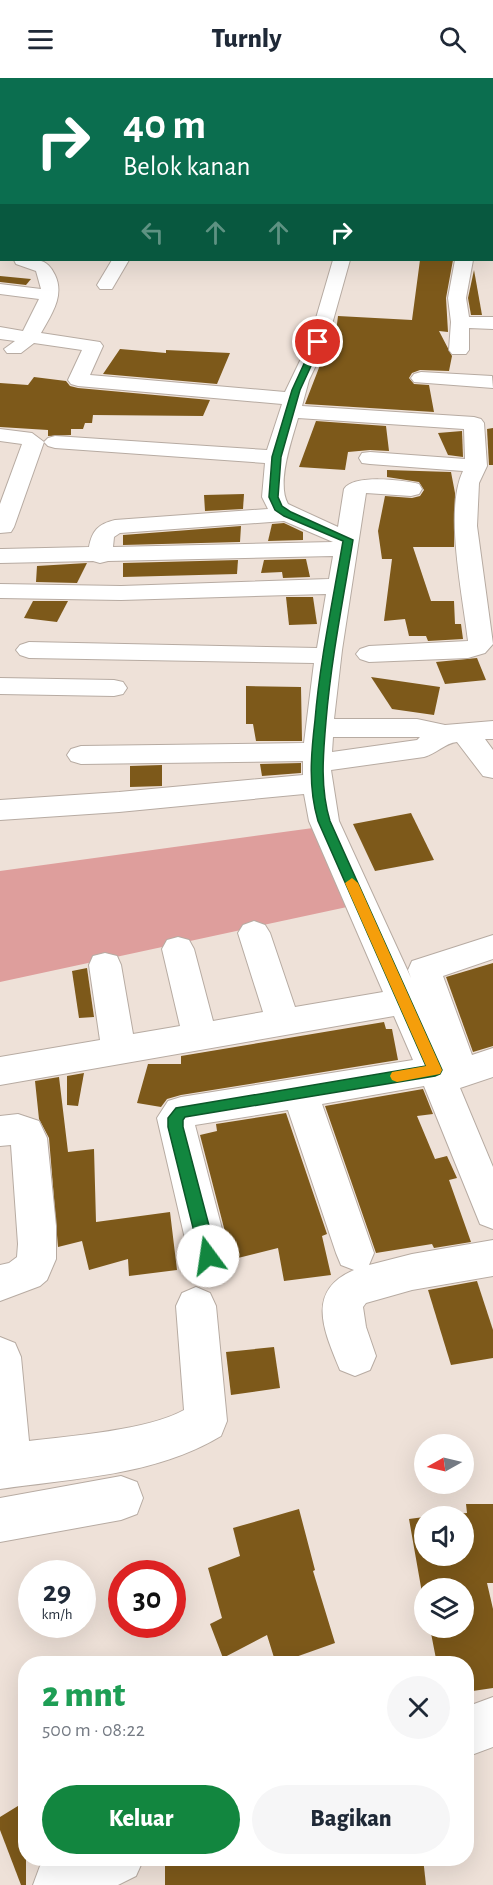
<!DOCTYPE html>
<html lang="id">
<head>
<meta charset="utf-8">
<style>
	body { margin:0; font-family:"Alegreya Sans",sans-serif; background:#f6f6f7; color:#1f2937; height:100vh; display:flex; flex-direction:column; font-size:22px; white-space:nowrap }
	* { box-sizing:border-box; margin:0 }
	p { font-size:20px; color:#747a83 }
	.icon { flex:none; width:33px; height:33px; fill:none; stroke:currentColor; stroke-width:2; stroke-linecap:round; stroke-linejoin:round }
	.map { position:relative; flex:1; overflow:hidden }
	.panel { position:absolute; left:18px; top:1578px; width:456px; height:210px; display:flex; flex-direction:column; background:#fff; border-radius:24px; box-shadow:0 6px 24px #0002 }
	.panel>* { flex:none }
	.hud { position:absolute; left:0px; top:0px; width:494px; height:183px; box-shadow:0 6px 24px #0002; background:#0b6e4f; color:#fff; overflow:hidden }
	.needle { width:39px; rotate:262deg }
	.controls { position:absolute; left:414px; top:1356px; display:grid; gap:12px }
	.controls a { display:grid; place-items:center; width:60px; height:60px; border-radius:50%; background:#fff; box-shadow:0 6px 24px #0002; font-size:30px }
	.speed { position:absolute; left:18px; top:1482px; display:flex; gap:12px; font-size:30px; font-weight:700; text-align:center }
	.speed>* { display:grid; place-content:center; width:78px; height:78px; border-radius:50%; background:#fff; box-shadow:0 6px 24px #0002; line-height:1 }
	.speed small { font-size:15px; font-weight:400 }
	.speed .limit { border:9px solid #d22; background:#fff; color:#111 }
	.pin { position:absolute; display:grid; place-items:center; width:51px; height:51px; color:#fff; margin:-26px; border:3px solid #fff; border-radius:50%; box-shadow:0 2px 6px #0007 }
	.me { position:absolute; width:66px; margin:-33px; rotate:346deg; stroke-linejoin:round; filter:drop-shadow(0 0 4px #0008) }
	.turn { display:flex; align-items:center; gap:21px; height:126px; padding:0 24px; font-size:27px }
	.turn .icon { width:78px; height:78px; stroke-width:2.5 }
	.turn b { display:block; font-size:42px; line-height:51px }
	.lanes { display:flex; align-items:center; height:57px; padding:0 24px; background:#0003; justify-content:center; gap:30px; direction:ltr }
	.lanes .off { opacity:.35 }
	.round { display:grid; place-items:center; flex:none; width:63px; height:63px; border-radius:32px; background:#f6f6f7 }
	.summary { display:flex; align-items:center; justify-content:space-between; height:102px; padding:0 24px }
	h1 { font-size:36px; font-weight:800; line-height:45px; color:#1e9e55 }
	.cta { display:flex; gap:12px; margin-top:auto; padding:12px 24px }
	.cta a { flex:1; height:69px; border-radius:36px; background:#12863f; color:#fff; font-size:24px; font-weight:800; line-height:69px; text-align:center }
	.cta a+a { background:#f6f6f7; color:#1f2937 }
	header { display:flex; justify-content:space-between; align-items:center; height:78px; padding:0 24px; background:#fff; font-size:27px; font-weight:800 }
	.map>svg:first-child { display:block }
</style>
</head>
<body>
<header><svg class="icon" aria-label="menu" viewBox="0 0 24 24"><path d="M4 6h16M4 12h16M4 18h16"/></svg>Turnly<svg class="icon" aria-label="search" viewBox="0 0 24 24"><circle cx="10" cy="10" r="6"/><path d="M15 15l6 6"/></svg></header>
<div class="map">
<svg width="493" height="1807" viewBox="0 0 493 1807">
	<rect width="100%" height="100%" fill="#eee1d8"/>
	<polygon fill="#de9e9c" points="313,750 347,829 0,904 0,793"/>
	<g fill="#7d591a">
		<polygon points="420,182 453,182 446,220 448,254 439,253 452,278 449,293 420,292 412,295 409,300 414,306 429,307 434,334 305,326 327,269 334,270 338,238 412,242"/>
		<polygon points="474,192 482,237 471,237 468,220"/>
		<polygon points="0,198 31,201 26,207 0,204"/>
		<polygon points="120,271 166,275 166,272 230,275 217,306 103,296"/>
		<polygon points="34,299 66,303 70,308 78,310 210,322 203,338 93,337 92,345 85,345 83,351 71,351 71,357 48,358 48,352 0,349 0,305 28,307"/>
		<polygon points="316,343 386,348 389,373 370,372 348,374 345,392 299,389"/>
		<polygon points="493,350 493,387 489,387 487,351"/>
		<polygon points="462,353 463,379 448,377 438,355"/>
		<polygon points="387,392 451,394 455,415 454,469 413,469 431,523 454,523 455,546 461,546 463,561 428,563 426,558 409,558 405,541 384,543 392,481 382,481 378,453 385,418 412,420 420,418 424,412 419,404 387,399"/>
		<polygon points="244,416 243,431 205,433 204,417"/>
		<polygon points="284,445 303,454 303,462 268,463 272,446"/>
		<polygon points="241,448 240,464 123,467 123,457"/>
		<polygon points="306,481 310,499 283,500 282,494 261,495 264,482"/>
		<polygon points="238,482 237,496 123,499 123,485"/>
		<polygon points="87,485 77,505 36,504 37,488"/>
		<polygon points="286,519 313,519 317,546 289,547"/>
		<polygon points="33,523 68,523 57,544 24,540"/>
		<polygon points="477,580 486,602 445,606 436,584"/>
		<polygon points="371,599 440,609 434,637 392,631"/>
		<polygon points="246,608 301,609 302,663 256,663 253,646 246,646"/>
		<polygon points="301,685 301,695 262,698 260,686"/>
		<polygon points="162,687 162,708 130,709 130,688"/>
		<polygon points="411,735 434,782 375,793 353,746"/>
		<polygon points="493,885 493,968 473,974 446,899"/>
		<polygon points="87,890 94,939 79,940 72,893"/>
		<polygon points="384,944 386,951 392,951 398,982 181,1017 167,1021 161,1029 137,1025 148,986 181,986 181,978"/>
		<polygon points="84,995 78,1028 67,1027 67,998"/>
		<polygon points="59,999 68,1074 94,1071 96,1144 170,1134 177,1192 129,1198 128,1181 89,1192 82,1163 58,1169 49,1060 39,1041 35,1003"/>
		<polygon points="423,1011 433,1036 417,1038 435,1081 447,1078 457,1100 449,1102 471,1164 434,1170 432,1166 376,1175 325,1028"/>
		<polygon points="286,1035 327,1156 322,1158 331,1197 284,1203 278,1170 230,1182 231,1177 200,1057 217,1053 216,1046"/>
		<polygon points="477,1203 493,1252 493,1280 451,1287 428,1212"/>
		<polygon points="274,1269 280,1310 231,1317 226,1274"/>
		<polygon points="466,1426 493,1426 493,1505 487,1505 493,1531 493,1610 466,1614 466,1586 437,1586 430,1550 464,1550 464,1510 424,1510 424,1526 409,1441 424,1439 424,1478 464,1478 464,1438 434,1438 467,1435"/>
		<polygon points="299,1431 315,1492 313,1493 335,1565 276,1586 267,1557 223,1580 210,1546 222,1540 208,1490 240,1478 233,1450"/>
		<polygon points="26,1723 26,1807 21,1807 0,1752 0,1739"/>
		<polygon points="165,1780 423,1780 426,1807 165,1807"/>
	</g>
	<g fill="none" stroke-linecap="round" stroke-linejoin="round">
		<defs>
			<g id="minor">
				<rect x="492" y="119" width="1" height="10"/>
				<polygon points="2,152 2,163 0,163 0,153"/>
				<rect x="492" y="164" width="1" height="10"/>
				<path d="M14 182C21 182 31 180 38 182 47 184 51 189 55 197 65 218 51 237 41 255L100 264 103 268 90 297 285 314 309 264 333 182H350L327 264 309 302 302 328 474 339 481 341 484 345 487 388 479 405 477 448 493 566 485 575 468 580 369 584 360 581 356 576 360 571 369 568 468 563C463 519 444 432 463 393L370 386 362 385 359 380 362 375 370 374 465 381 464 351 298 340C292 362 276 405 288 426L338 449 344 411C354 396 402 402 419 406L422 411 419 416 411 418 366 415 342 572 334 641H417L445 647 493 643V661H485L493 672V700L483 698 457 664C445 665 436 676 424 679L331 692 339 743 411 900 408 892 412 883 493 857V881L443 898 472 977 493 970V999L460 1010 493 1089V1151L480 1146 424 1008 322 1026 374 1175 369 1187 412 1176 493 1162V1198L412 1212 366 1225 363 1229 366 1249 376 1278 370 1292 355 1298 340 1292C324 1253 305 1213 354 1192L341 1187 336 1175 288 1032 195 1047 229 1178 223 1191 209 1196 195 1191 189 1178 157 1040 168 1023 181 1019 413 982 394 938 0 1007V979L100 962 89 887 93 878 105 875 117 878 121 887 133 956 180 948 162 871 167 862 178 859 189 862 194 871 213 943 263 934 238 855 243 847 254 843 265 847 270 855 295 929 383 914 309 743 304 716 119 734 0 742V722L119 714 303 697V683L81 686 71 683 67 677 71 671 81 668 304 665 314 585 29 580 20 577 16 572 20 567 29 564 317 570 326 516 121 522 0 520V506L121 508 329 501 333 478 108 483 100 485 93 483 0 485V471H2L89 469C92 453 98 446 115 442L268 431 262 419 265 385 55 370 48 368 44 364 48 360 55 358 267 372 282 326 78 308 71 306 68 302 82 272 34 265 21 275H7L4 271 15 263 0 261V249L23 253 39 221 0 216V206L41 211 36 193 16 186ZM284 443 333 464 113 469 114 459 120 455ZM333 659H420L417 662 332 674Z"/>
				<polygon points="112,182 129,182 112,211 100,211 97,207"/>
				<polygon points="455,182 473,182 466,220 469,239 493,239 493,251 469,250 469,272 466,276 452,276 449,272 451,244 448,220"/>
				<polygon points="421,294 492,298 493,310 414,304 411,300 414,296"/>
				<polygon points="0,351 32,355 44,364 14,449 11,454 0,455 0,426 22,366 0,363"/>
				<polygon points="0,600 114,602 123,604 127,610 123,616 114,618 0,616"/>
				<polygon points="18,1036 39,1043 47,1060 56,1148 56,1181 47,1202 40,1208 0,1223 0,1187 9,1185 17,1179 18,1166 11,1067 0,1068 0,1038"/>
				<path d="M196 1209 210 1215 216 1228 227 1343 221 1358C155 1398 74 1400 0 1411V1259L15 1265 21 1279 29 1363C70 1358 149 1352 184 1332L176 1228 182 1215Z"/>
				<polygon points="121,1398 137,1404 143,1420 137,1436 121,1442 0,1464 0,1420"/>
				<polygon points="493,1619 493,1669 466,1679 466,1629"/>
				<polygon points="58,1780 144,1780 136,1798 118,1807 33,1807 40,1788"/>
			</g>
		</defs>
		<use href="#minor" stroke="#b7aba2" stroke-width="2"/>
		<use href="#minor" fill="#fff" fill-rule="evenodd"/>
	</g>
	<path fill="#12863f" stroke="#0c5729" stroke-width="1.5" d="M318 262 322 264 300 312 281 379 278 419 282 428 291 434 353 462C343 522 331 582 326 643 323 677 320 710 330 743L442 992 440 996 435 998 185 1039 183 1042V1049L217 1178 214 1183 208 1185 203 1183 200 1178 168 1049V1040L176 1030 426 988 318 743C308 709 311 676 315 642 320 582 333 522 343 463L284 438 275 432 269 419 272 379 292 312 314 264Z"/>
	<polygon fill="#f59e0b" points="352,800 358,805 442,992 440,996 397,1004 392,1002 390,998 392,994 426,988 345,805"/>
</svg>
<div class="controls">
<a><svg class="needle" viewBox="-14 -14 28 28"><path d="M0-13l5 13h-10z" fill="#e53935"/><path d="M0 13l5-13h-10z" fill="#747a83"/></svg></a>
<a><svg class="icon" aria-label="sound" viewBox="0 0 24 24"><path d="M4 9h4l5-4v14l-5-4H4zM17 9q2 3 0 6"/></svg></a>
<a><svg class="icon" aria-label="layers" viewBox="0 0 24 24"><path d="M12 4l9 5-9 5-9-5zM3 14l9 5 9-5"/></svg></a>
</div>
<div class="speed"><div>29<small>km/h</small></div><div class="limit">30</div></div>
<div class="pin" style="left:318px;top:264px;background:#d93025"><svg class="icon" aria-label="arrive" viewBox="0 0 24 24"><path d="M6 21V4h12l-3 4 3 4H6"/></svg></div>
<svg class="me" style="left:208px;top:1178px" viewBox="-20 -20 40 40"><circle r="19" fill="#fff"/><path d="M0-13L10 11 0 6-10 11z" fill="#12863f"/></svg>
<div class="hud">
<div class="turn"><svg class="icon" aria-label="right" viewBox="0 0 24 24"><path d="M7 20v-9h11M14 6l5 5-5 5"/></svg><div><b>40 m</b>Belok kanan</div></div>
<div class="lanes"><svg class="icon off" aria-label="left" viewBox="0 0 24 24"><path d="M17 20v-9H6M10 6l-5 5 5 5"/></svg><svg class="icon off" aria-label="ahead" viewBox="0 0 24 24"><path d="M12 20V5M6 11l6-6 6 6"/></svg><svg class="icon off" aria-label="ahead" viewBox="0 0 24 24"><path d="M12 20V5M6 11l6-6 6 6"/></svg><svg class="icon" aria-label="right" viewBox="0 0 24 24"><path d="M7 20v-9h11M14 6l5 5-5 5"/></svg></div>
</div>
<section class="panel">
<div class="summary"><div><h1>2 mnt</h1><p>500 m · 08:22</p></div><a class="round"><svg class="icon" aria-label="close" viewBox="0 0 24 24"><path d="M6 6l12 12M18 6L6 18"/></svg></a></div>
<div class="cta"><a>Keluar</a><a>Bagikan</a></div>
</section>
</div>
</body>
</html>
